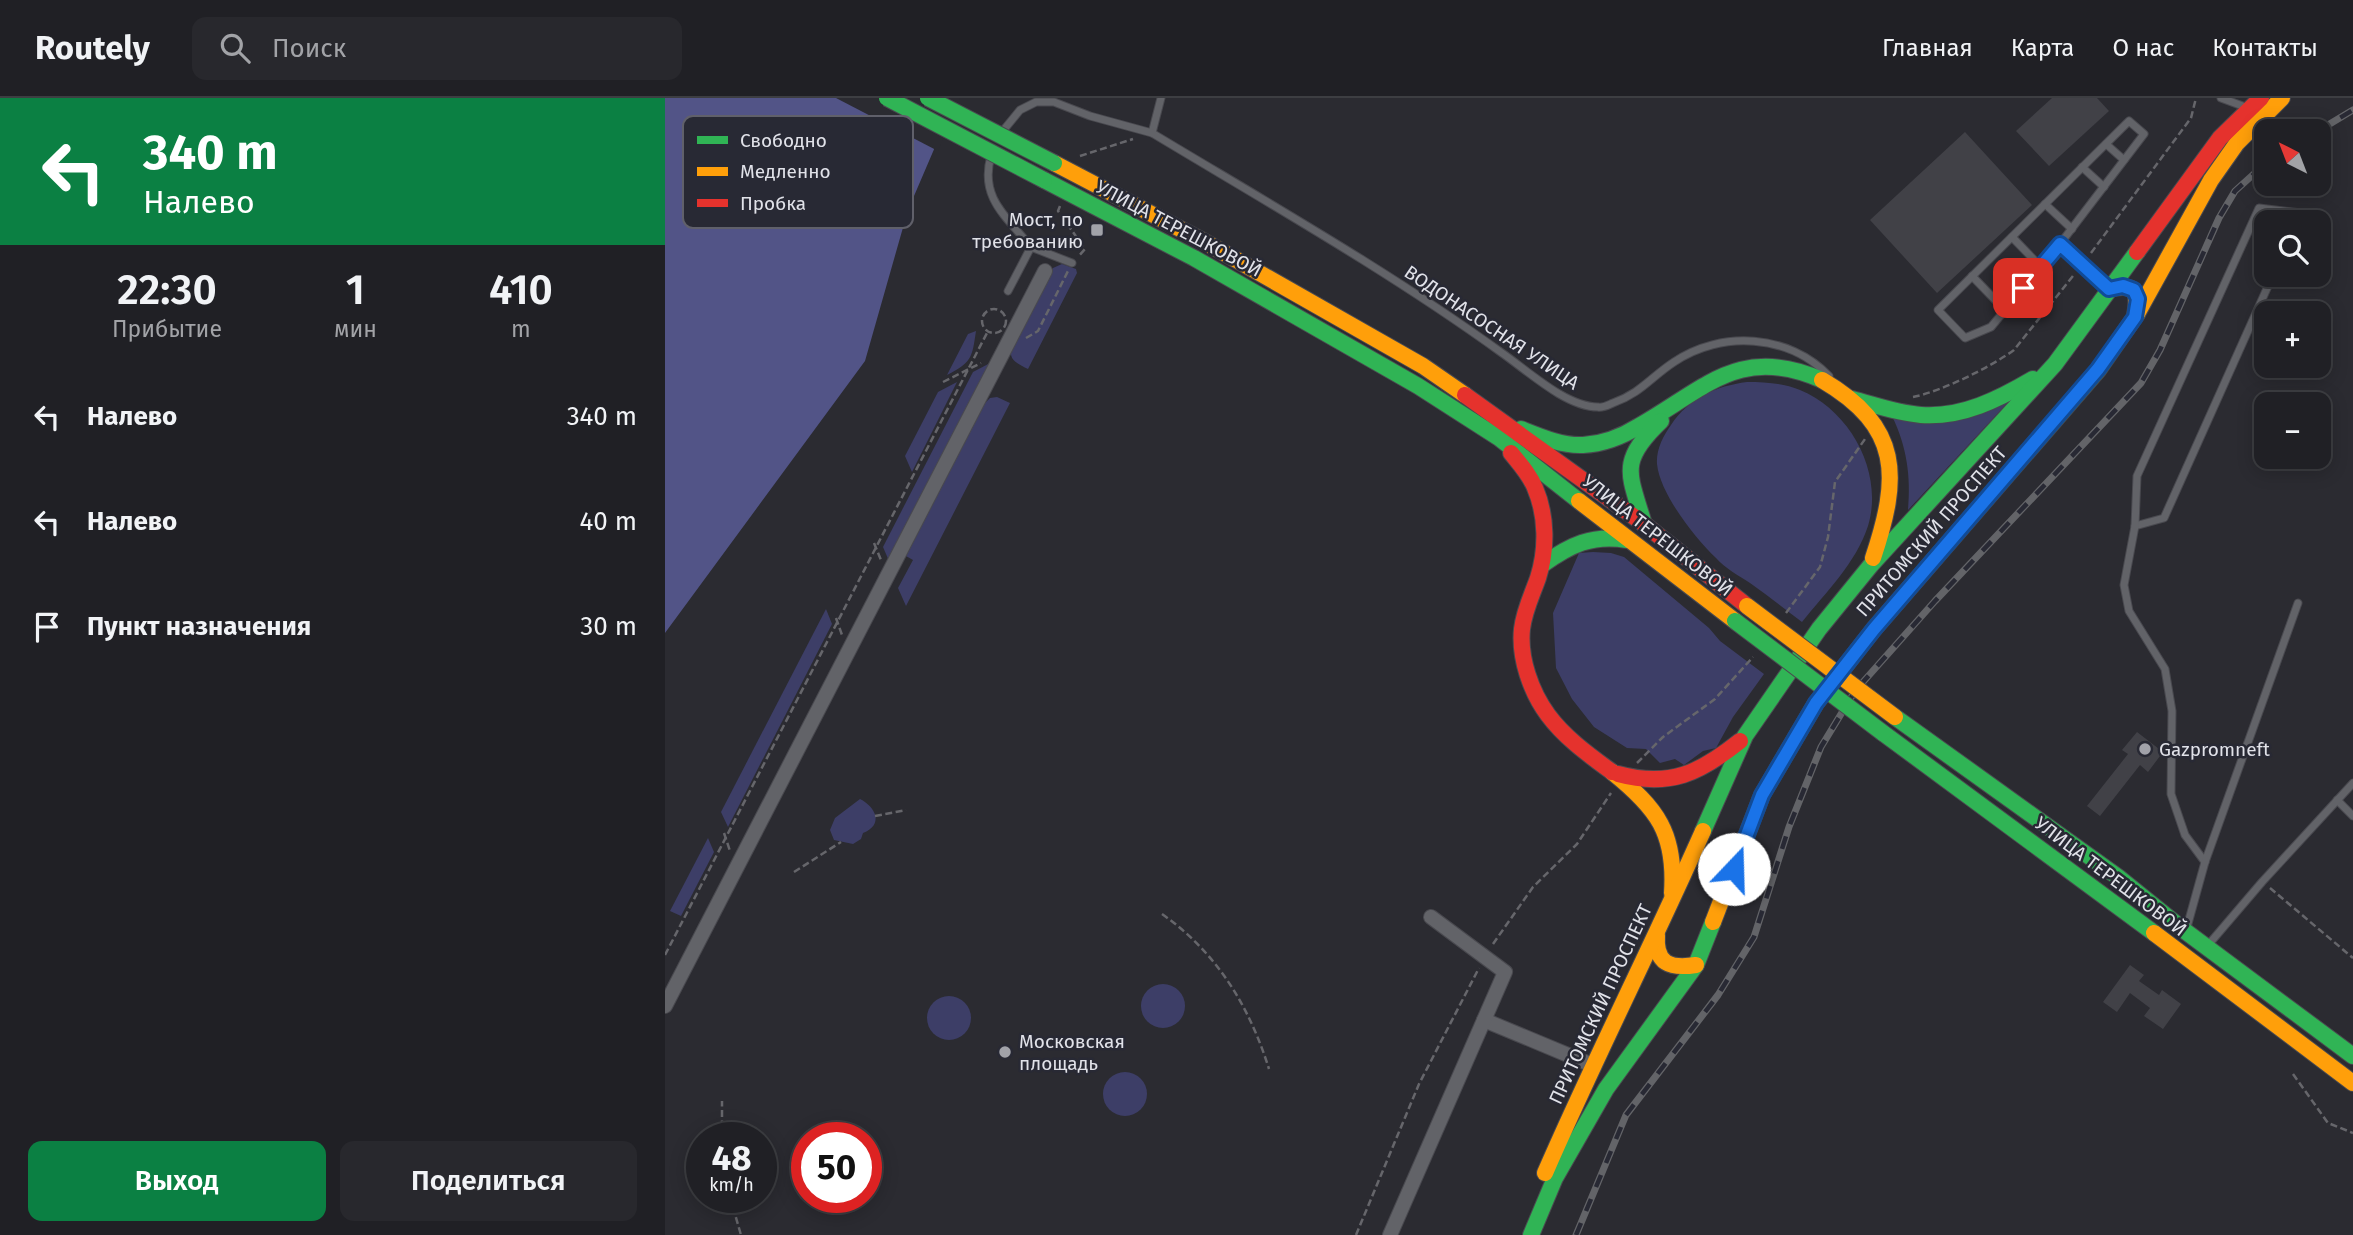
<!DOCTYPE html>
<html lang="ru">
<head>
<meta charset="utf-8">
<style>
	body { margin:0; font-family:"Fira Sans",sans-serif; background:#28282d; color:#f1f3f6; height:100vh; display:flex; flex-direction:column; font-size:26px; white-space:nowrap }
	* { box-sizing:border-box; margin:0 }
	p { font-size:23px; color:#a2a3a7 }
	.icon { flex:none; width:38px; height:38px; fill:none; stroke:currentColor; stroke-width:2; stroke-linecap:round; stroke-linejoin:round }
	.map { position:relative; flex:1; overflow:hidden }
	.panel { display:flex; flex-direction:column; background:#202025; width:665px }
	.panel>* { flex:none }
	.guide { background:#0b8043; color:#fff; overflow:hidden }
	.needle { width:46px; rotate:318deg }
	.buttons { position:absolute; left:1589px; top:21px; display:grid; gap:14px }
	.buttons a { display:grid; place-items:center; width:77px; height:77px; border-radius:14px; background:#202025; box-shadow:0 4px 18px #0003,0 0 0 2px #3d3e42; font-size:35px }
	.speed { position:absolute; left:21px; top:1024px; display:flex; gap:14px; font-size:35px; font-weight:700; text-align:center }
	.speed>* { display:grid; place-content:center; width:91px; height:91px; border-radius:50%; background:#202025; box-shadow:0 4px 18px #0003,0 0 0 2px #3d3e42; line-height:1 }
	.speed small { font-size:18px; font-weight:400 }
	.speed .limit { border:10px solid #d22; background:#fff; color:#111 }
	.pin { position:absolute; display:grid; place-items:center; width:60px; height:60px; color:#fff; margin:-30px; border-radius:14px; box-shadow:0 4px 10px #0006 }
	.me { position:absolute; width:77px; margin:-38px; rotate:21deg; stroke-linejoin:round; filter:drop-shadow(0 0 5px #0008) }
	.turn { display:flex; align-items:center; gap:24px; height:147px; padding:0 28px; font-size:32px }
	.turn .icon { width:91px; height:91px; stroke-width:2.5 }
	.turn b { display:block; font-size:49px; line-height:60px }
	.eta { display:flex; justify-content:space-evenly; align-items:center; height:119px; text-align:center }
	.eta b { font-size:42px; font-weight:600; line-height:49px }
	.cta { display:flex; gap:14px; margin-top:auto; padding:14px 28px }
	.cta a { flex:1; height:80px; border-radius:14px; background:#0b8043; color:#fff; font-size:28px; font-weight:600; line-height:80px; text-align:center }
	.cta a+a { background:#28282d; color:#f1f3f6 }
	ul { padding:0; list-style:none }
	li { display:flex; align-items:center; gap:21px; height:105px; padding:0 28px }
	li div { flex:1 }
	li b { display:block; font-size:26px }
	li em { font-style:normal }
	header { display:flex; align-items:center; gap:42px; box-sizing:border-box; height:98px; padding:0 35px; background:#202025; border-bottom:2px solid #3d3e42 }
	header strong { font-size:33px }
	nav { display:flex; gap:38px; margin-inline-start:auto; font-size:24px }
	.search { width:490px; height:63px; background:#28282d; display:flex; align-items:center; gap:18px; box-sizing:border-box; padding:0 24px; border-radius:14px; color:#a2a3a7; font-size:26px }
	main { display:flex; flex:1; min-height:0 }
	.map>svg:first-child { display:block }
</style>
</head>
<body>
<header>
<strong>Routely</strong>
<div class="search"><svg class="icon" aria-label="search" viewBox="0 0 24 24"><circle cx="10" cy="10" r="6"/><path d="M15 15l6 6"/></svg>Поиск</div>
<nav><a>Главная</a><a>Карта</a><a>О нас</a><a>Контакты</a></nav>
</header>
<main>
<section class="panel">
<div class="guide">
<div class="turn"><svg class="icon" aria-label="left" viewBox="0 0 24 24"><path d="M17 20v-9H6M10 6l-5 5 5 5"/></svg><div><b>340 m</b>Налево</div></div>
</div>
<div class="eta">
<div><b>22:30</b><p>Прибытие</p></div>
<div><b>1</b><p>мин</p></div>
<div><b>410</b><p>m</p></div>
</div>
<ul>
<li><svg class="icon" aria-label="left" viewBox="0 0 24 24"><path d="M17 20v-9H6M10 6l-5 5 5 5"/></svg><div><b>Налево</b></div><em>340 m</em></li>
<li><svg class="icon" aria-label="left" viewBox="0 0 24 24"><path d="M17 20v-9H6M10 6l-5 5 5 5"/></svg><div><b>Налево</b></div><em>40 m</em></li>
<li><svg class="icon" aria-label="arrive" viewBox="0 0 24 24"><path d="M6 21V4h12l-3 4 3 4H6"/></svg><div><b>Пункт назначения</b></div><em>30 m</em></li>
</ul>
<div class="cta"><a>Выход</a><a>Поделиться</a></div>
</section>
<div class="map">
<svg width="1688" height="1137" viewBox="0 0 1688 1137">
	<rect width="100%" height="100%" fill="#2b2b31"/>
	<g fill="#3d3e67">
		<path d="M397 166 411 171 412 175 363 271C354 266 344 263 346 251L388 170Z"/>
		<path d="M311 233C307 260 307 264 282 277L303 236Z"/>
		<polygon points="329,263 224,463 218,449 308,274"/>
		<polygon points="292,284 247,374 240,358 273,294"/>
		<path d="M1082 284C1100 284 1118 285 1135 292 1186 313 1219 375 1203 428 1191 465 1161 494 1137 524 1120 511 1103 498 1085 485 1074 478 1060 470 1051 460 1030 440 995 396 992 366 991 352 998 338 1006 327 1024 300 1051 288 1082 284Z"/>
		<polygon points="332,299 345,305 241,508 233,490 248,462 241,458 320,305 325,300"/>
		<path d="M1346 301 1243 412C1246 378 1242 349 1227 318Z"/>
		<polygon points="928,454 946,455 959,459 1044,530 1055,543 1099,576 1068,619 1051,650 1038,653 1019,667 1010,661 995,665 981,651 962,650 929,629 907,601 891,570 888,515 914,455"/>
		<polygon points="161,511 167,526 63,729 56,714"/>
		<path d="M195 701C211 709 219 727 198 735L196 741 188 746 169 742 165 732 170 720Z"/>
		<polygon points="43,740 49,754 16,818 5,813"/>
		<circle cx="498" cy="908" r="22"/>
		<circle cx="284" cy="920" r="22"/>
		<circle cx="460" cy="996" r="22"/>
	</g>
	<polygon fill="#525487" points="0,0 291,0 243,112 200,263 0,535"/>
	<polygon fill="#2b2b31" points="171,0 295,0 273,53"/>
	<g fill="#414147">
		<polygon points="1387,0 1432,0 1444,13 1384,68 1351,33"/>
		<polygon points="1300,34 1367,107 1272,195 1205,122"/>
		<polygon points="1472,634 1498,654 1483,674 1475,667 1435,718 1422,708 1463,656 1457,652"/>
		<polygon points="1465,867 1479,877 1474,883 1494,897 1497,892 1516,906 1498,931 1479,918 1485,910 1465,895 1452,914 1438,904"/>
	</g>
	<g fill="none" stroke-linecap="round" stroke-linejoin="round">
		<defs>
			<g id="lane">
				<path d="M496 0 487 35C605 106 725 174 837 255 863 273 901 309 933 309 938 310 943 307 948 305 976 295 986 279 1009 264 1056 232 1124 236 1164 278"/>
				<polyline points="1556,0 1583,10"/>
				<polyline points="337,34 355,12 371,4 389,4 425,18 487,35"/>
				<polyline points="1441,46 1459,62"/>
				<path d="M326 58C314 100 342 119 366 149L343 193"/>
				<polyline points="1417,69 1439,89"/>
				<polyline points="1380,106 1407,131"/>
				<polyline points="1347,139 1376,169"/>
				<polyline points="1395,146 1326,229 1300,240 1273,212 1464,23 1479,36 1395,146 1444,190"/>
				<polyline points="366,149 407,165"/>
				<polyline points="1307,178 1340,212"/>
				<polyline points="1470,428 1499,420 1608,177"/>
				<polyline points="1672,702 1688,718"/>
				<polyline points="1540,764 1520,737 1506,696 1507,613 1500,571 1464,513 1459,487 1470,428 1472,378 1594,110 1636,115 1632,124"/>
				<polyline points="1522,829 1540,764 1633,505"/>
				<polyline points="1544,846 1597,784 1688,685"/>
			</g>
			<g id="street">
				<polyline points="0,908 380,173"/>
				<polyline points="819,922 927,967"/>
				<polyline points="725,1137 840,874 766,819"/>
			</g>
			<g id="fast">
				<polyline points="379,82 529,160 753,288 834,340 914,403"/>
				<path d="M1187 301C1210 307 1232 315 1256 317 1297 320 1334 301 1368 281"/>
				<path d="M856 331C876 339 897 348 918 347 938 346 958 338 974 328 1041 290 1075 246 1157 282"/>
				<path d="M979 426C964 375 953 364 996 323"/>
				<path d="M877 467C905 447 927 436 962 442"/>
				<polyline points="1170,581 1209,531 1434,271 1472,216"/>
				<polyline points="1230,619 1453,779 1520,833 1688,958"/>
				<polyline points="1218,635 1489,835"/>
				<polyline points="1038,733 1080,638 1154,531 1206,467 1390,266 1472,154"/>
				<polyline points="866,1137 890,1080 941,991 1031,867 1048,824"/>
			</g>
			<g id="slow">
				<polyline points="389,65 540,144 758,268 800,297"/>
				<path d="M1444 191C1471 185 1474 193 1470 218"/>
				<polyline points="1472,216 1546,82 1572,45 1617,0"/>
				<path d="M1157 282C1237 329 1235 379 1208 460"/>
				<polyline points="914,403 1070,523"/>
				<path d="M947 674C992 710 1011 735 1007 795"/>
				<polyline points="1048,824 1097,697 1151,605 1170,581"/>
				<polyline points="1489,835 1688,985"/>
				<path d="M992 837C990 866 1005 871 1031 867"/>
				<path d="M880 1075C930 960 987 848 1038 733"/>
			</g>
			<g id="jam">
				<polyline points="1472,154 1555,40 1596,0"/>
				<polyline points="800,297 979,426 1082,508"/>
				<path d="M846 355C855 366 865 377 870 390 882 418 882 452 873 480 867 497 859 513 857 531 854 560 866 594 883 617 900 640 924 657 947 674"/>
				<path d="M953 676C1005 690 1035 675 1075 643"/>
			</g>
		</defs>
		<use href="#lane" stroke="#49494f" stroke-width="9"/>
		<use href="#street" stroke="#49494f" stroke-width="16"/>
		<use href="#fast" stroke="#49494f" stroke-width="18"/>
		<use href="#slow" stroke="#49494f" stroke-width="18"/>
		<use href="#jam" stroke="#49494f" stroke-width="18"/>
		<g stroke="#66666b" stroke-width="2.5" stroke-dasharray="7 3.5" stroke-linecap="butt">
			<polyline points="415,58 468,41"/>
			<polyline points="395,108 393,113 420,151 413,159"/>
			<polyline points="1426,155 1526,20 1531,0"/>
			<circle cx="329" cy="223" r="12"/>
			<polyline points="361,240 373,233 403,173"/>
			<polyline points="278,284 316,265"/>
			<path d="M1248 299C1277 293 1324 270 1349 252L1408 178"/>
			<polyline points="209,445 216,462"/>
			<polyline points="1121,515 1155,469 1163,439 1170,384 1200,341"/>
			<polyline points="171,520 177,537"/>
			<polyline points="972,665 998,639 1050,601 1088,559"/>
			<polyline points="210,718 241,712"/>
			<polyline points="59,735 65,753"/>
			<polyline points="129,774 176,744"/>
			<polyline points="1605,790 1688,860"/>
			<path d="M497 816C551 854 584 907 604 971"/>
			<polyline points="828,846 868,789 912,746 946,695"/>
			<polyline points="0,857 323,233"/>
			<polyline points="1628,976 1663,1025 1688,1035"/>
			<polyline points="57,1040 57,1003"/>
			<polyline points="65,1099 76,1137"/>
			<polyline points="691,1137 754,986 814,870"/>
		</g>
		<use href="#lane" stroke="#626368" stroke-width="7"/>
		<use href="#street" stroke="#626368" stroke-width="14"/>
		<use href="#fast" stroke="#30b455" stroke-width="16"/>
		<use href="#slow" stroke="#ff9f0a" stroke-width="16"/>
		<use href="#jam" stroke="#e5322d" stroke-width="16"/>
		<defs>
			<g id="rail">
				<polyline points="1653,33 1688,12"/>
				<polyline points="911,1137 961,1017 1053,897 1089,839 1124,729 1156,649 1190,593 1270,503 1476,285 1495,252 1554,120 1570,93 1601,65"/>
			</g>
		</defs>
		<use href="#rail" stroke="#636468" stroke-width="7"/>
		<use href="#rail" stroke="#282934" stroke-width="4.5" stroke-dasharray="13" stroke-linecap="butt"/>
		<defs>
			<g id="fast-bridge">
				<polyline points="222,0 379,82"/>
				<polyline points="263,0 389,65"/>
				<polyline points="1070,523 1218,635"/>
			</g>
			<polyline id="slow-bridge" points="1082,508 1230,619"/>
		</defs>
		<use href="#fast-bridge" stroke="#49494f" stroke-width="18" stroke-linecap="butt"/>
		<use href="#slow-bridge" stroke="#49494f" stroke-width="18" stroke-linecap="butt"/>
		<use href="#fast-bridge" stroke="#30b455" stroke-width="16"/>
		<use href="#slow-bridge" stroke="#ff9f0a" stroke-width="16"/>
	</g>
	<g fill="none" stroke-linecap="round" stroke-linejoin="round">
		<defs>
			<polyline id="route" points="1069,771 1097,697 1151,605 1209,531 1433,271 1470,219 1473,201 1469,192 1458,188 1444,191 1395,146 1358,190"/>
		</defs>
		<use href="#route" stroke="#114b97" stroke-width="18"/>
		<use href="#route" stroke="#1a73e8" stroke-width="12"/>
	</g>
	<g fill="#a1a2a9" stroke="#282934" stroke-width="2.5">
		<rect x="425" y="125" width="14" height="14" rx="3.5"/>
		<circle cx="1480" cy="651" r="7"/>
		<circle cx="340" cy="954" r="7"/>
	</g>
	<g text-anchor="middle" stroke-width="5" stroke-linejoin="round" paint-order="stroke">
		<g font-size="19" fill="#e1e2e9" stroke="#282934" text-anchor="start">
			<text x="418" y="128" text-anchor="end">Мост, по<tspan x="418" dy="22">требованию</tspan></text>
			<text x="1494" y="658">Gazpromneft</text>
			<text x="354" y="950">Московская<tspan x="354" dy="22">площадь</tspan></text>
		</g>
		<g font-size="19" fill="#e1e2e9" stroke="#282934">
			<text transform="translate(514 130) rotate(28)" y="7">УЛИЦА ТЕРЕШКОВОЙ</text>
			<text transform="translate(827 229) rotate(34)" y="7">ВОДОНАСОСНАЯ УЛИЦА</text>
			<text transform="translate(1266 433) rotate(-49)" y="7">ПРИТОМСКИЙ ПРОСПЕКТ</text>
			<text transform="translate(993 437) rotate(38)" y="7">УЛИЦА ТЕРЕШКОВОЙ</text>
			<text transform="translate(1446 778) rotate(37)" y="7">УЛИЦА ТЕРЕШКОВОЙ</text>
			<text transform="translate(935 906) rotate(-65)" y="7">ПРИТОМСКИЙ ПРОСПЕКТ</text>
		</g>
	</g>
	<rect x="18" y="18" width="230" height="112" rx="10" fill="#282934" stroke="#60606a" stroke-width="2"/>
	<rect x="32" y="38" width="31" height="8" fill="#30b455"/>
	<rect x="32" y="69" width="31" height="9" fill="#ff9f0a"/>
	<rect x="32" y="101" width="31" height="8" fill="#e5322d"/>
	<g font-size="19" fill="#e1e2e9">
		<text x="75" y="49">Свободно</text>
		<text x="75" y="80">Медленно</text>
		<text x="75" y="112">Пробка</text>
	</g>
</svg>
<div class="buttons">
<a><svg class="needle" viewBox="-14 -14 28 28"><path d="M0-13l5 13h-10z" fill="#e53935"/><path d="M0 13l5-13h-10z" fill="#a2a3a7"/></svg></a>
<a><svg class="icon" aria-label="search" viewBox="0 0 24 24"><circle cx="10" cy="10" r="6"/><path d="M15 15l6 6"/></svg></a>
<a>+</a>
<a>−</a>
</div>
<div class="speed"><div>48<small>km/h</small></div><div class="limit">50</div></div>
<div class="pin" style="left:1358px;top:190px;background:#d93025"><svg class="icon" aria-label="arrive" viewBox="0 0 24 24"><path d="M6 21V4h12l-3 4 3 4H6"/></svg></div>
<svg class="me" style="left:1069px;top:771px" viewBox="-20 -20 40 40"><circle r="19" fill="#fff"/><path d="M0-13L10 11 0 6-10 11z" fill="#1a73e8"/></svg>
</div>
</main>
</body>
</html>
